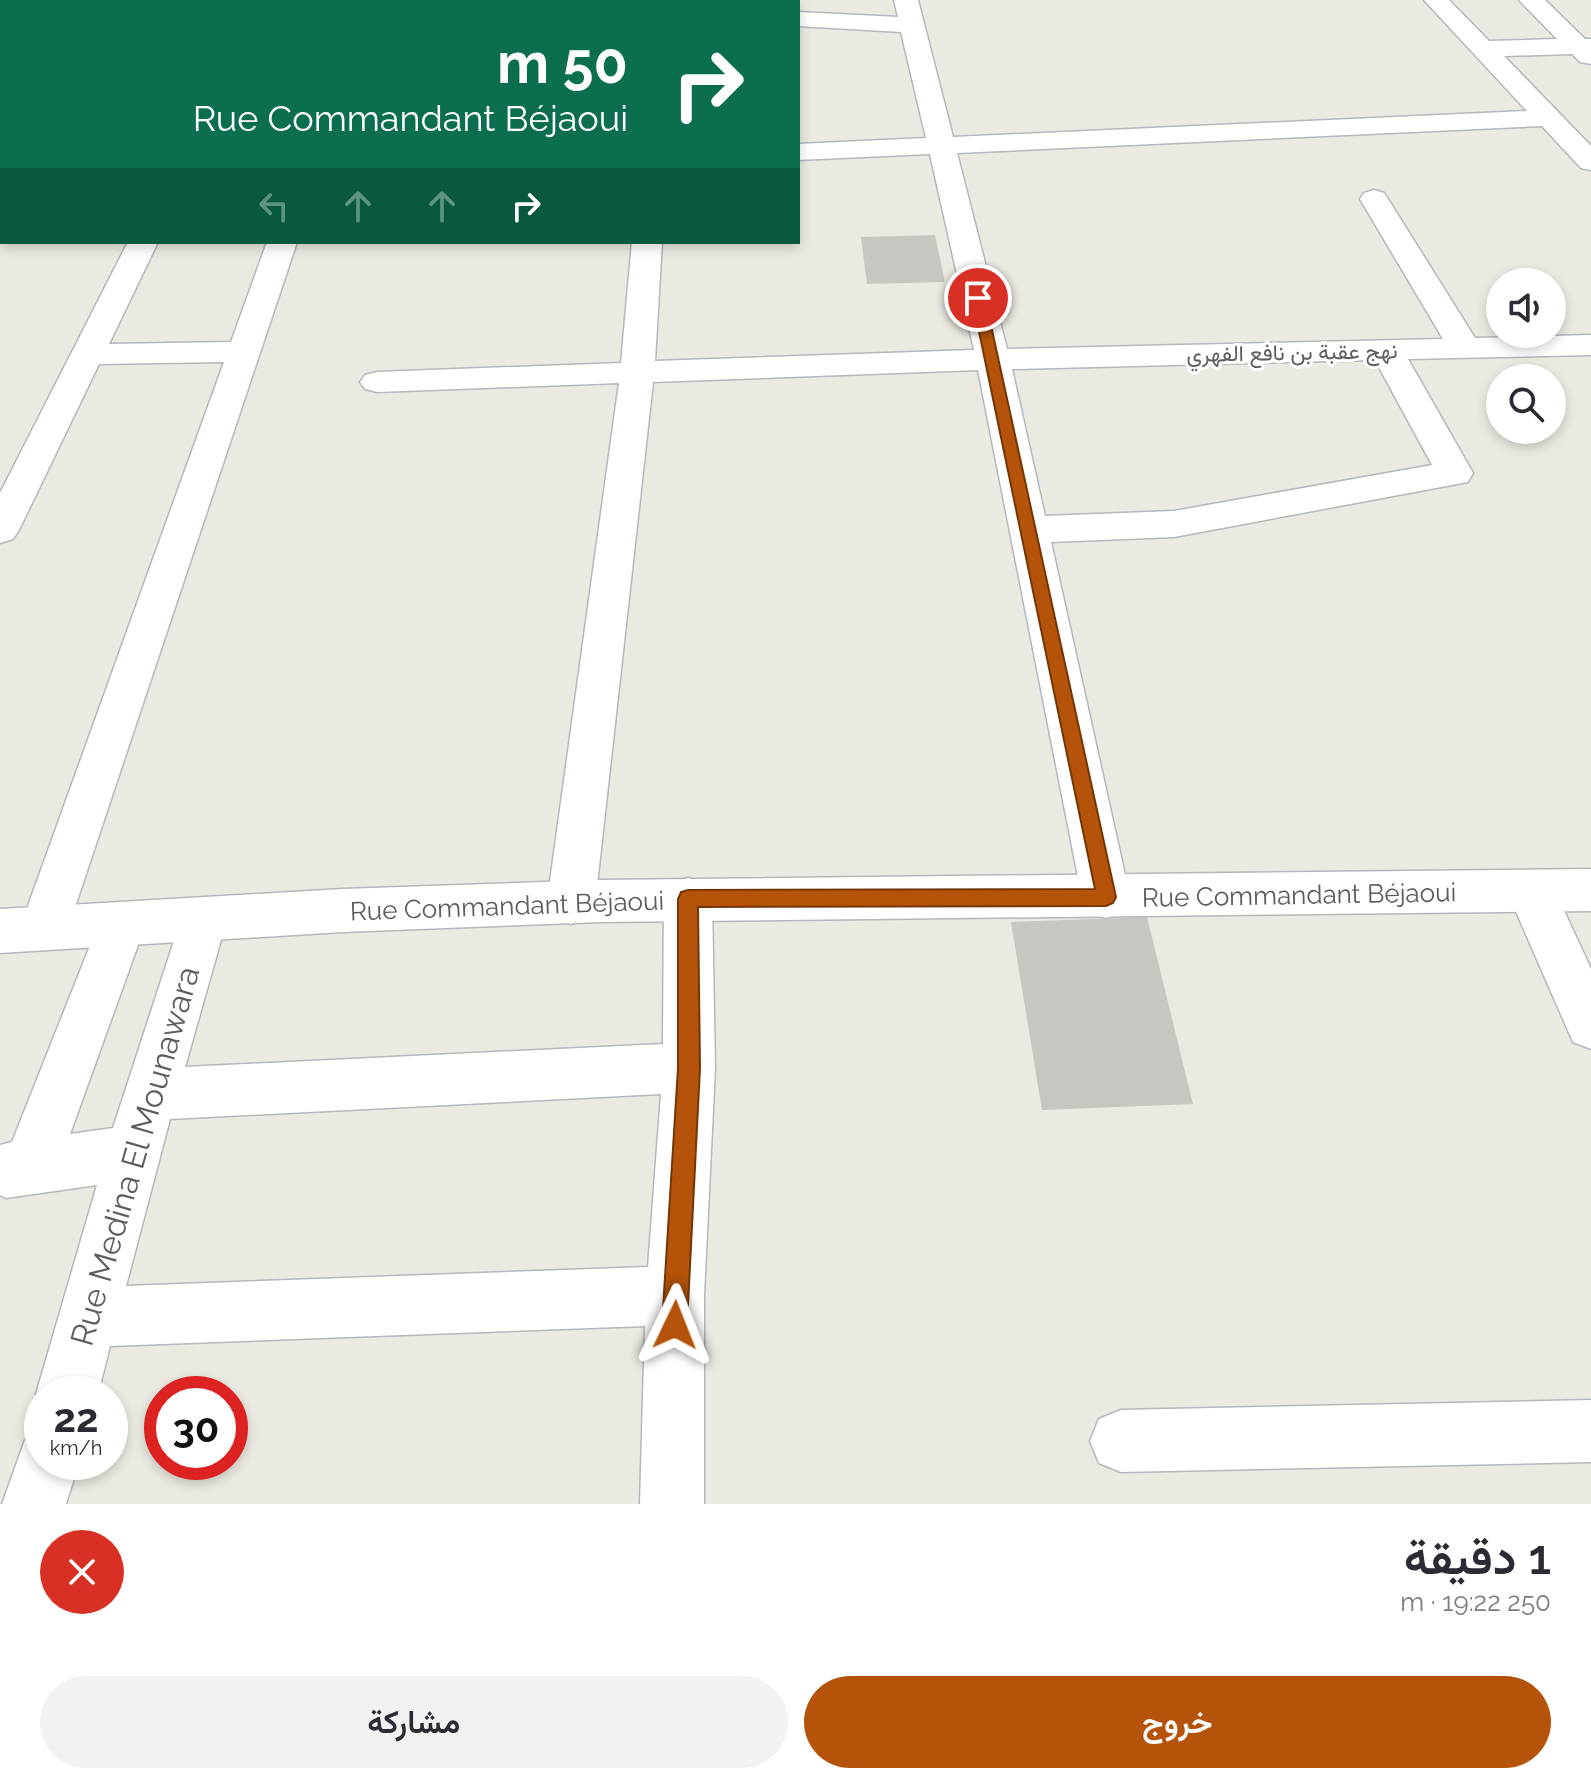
<!DOCTYPE html>
<html lang="ar">
<head>
<meta charset="utf-8">
<style>
	body { margin:0; font-family:Raleway,Vazirmatn,sans-serif; background:#f2f2f3; color:#2b2b33; direction:rtl; height:100vh; display:flex; flex-direction:column; font-size:30px; white-space:nowrap }
	* { box-sizing:border-box; margin:0 }
	p { font-size:26px; color:#7c7c81 }
	.icon { flex:none; width:44px; height:44px; fill:none; stroke:currentColor; stroke-width:2; stroke-linecap:round; stroke-linejoin:round }
	.map { position:relative; height:1504px; overflow:hidden; direction:ltr }
	.drawer { display:flex; flex-direction:column; background:#fff; flex:1 }
	.drawer>* { flex:none }
	.top-card { position:absolute; left:0px; top:0px; width:800px; height:244px; box-shadow:0 4px 12px #0003; direction:rtl; background:#0b6e4f; color:#fff; overflow:hidden }
	.tools { position:absolute; left:1486px; top:268px; display:grid; gap:16px }
	.tools a { display:grid; place-items:center; width:80px; height:80px; border-radius:50%; background:#fff; box-shadow:0 4px 12px #0003; font-size:40px }
	.speed { position:absolute; left:24px; top:1376px; display:flex; gap:16px; font-size:40px; font-weight:700; text-align:center }
	.speed>* { display:grid; place-content:center; width:104px; height:104px; border-radius:50%; background:#fff; box-shadow:0 4px 12px #0003; line-height:1 }
	.speed small { font-size:20px; font-weight:400 }
	.speed .limit { border:12px solid #d22; background:#fff; color:#111 }
	.pin { position:absolute; display:grid; place-items:center; width:68px; height:68px; color:#fff; margin:-34px; border:4px solid #fff; border-radius:50%; box-shadow:0 2px 8px #0007 }
	.me { position:absolute; width:88px; margin:-44px; rotate:2deg; stroke-linejoin:round; filter:drop-shadow(0 0 6px #0008) }
	.turn { display:flex; align-items:center; gap:28px; height:168px; padding:0 40px; font-size:36px }
	.turn .icon { width:104px; height:104px; stroke-width:2.5 }
	.turn b { display:block; font-size:56px; line-height:68px }
	.lanes { display:flex; align-items:center; height:76px; padding:0 40px; background:#0003; justify-content:center; gap:40px; direction:ltr }
	.lanes .off { opacity:.35 }
	.round { display:grid; place-items:center; flex:none; width:84px; height:84px; border-radius:42px; background:#f2f2f3 }
	.overview { display:flex; align-items:center; justify-content:space-between; height:136px; padding:0 40px }
	h1 { font-size:48px; font-weight:600; line-height:60px }
	.action { display:flex; gap:16px; margin-top:auto; padding:16px 40px }
	.action a { flex:1; height:92px; border-radius:48px; background:#b45309; color:#fff; font-size:32px; font-weight:600; line-height:92px; text-align:center }
	.action a+a { background:#f2f2f3; color:#2b2b33 }
	.map>svg:first-child { display:block }
</style>
</head>
<body>
<div class="map">
<svg width="1591" height="1504" viewBox="0 0 1591 1504">
	<rect width="100%" height="100%" fill="#ebeae2"/>
	<g fill="#c8c6c1">
		<polygon points="935,235 945,282 867,284 861,237"/>
		<polygon points="1147,917 1193,1104 1042,1110 1011,922"/>
	</g>
	<g fill="none" stroke-linecap="round" stroke-linejoin="round">
		<defs>
			<g id="street">
				<polygon points="185,0 209,0 210,2 186,2"/>
				<polygon points="277,0 301,0 276,2"/>
				<path d="M894 0H918L953 137 1527 111 1424 0H1449L1489 41 1557 39 1519 0H1545L1585 39H1591V64L1580 62 1572 54 1504 56 1591 146V170L1581 168 1542 126 957 153 1007 349 1443 339 1360 199 1364 193 1374 190 1384 193 1388 199 1475 338 1591 335V355L1408 359 1473 473 1468 482 1174 537 1051 542 1130 897 1123 912 1106 918 1089 912 1082 897 978 370 653 382 595 903 588 918 571 924 554 918 547 903 619 383 377 392 365 389 360 382 365 375 377 372 621 363 632 242H662L655 361 974 350 930 154 798 160V144L926 138 901 32 798 26V12L898 17ZM1375 360 1432 465 1174 511 1045 516 1012 369Z"/>
				<polygon points="128,242 158,242 109,344 231,342 267,242 297,242 68,928 61,943 44,950 27,943 20,928 224,362 99,364 19,530 13,539 0,543 0,493"/>
				<polygon points="1531,870 1548,876 1591,969 1591,1049 1573,1042 1507,891 1514,876"/>
				<path d="M688 878 705 884 712 899 715 1068 704 1295V1504H640L645 1326 110 1346 98 1394H42V1408L36 1394 97 1185 6 1198 0 1195V1145L12 1142 105 908 122 902 139 908 146 923 70 1134 113 1128 186 904 203 898 220 904 227 919 185 1067 663 1044 664 899 671 884ZM661 1094 648 1267 126 1286 170 1119Z"/>
				<polygon points="1591,1400 1591,1462 1121,1472 1099,1463 1090,1441 1099,1419 1121,1410"/>
				<polygon points="42,1432 42,1462 79,1462 66,1504 2,1504 25,1440"/>
			</g>
			<polygon id="secondary" points="1591,869 1591,911 601,922 343,932 0,953 0,909 343,889 601,880"/>
		</defs>
		<use href="#street" stroke="#b4b7bb" stroke-width="3"/>
		<use href="#secondary" stroke="#b4b6ba" stroke-width="3"/>
		<use href="#street" fill="#fff" fill-rule="evenodd"/>
		<use href="#secondary" fill="#fff" fill-rule="evenodd"/>
	</g>
	<polygon fill="#b45309" stroke="#753606" stroke-width="2" points="978,294 985,298 1116,897 1113,903 1106,906 698,907 700,1068 687,1325 684,1334 675,1337 666,1334 662,1325 678,1068 678,899 681,892 688,890 1095,889 972,298"/>
	<g text-anchor="middle" stroke-width="6" stroke-linejoin="round" paint-order="stroke">
		<g font-size="22" fill="#5a5d61" stroke="#fff">
			<text transform="translate(1292 352) rotate(-1)" y="8">نهج عقبة بن نافع الفهري</text>
		</g>
		<g font-size="26" fill="#5a5d61" stroke="#fff">
			<text transform="translate(1299 895) rotate(-1)" y="9">Rue Commandant Béjaoui</text>
			<text transform="translate(507 906) rotate(-2)" y="9">Rue Commandant Béjaoui</text>
		</g>
		<g font-size="32" fill="#5a5d61" stroke="#fff">
			<text transform="translate(135 1156) rotate(-74)" y="11">Rue Medina El Mounawara</text>
		</g>
	</g>
</svg>
<div class="tools">
<a><svg class="icon" aria-label="sound" viewBox="0 0 24 24"><path d="M4 9h4l5-4v14l-5-4H4zM17 9q2 3 0 6"/></svg></a>
<a><svg class="icon" aria-label="search" viewBox="0 0 24 24"><circle cx="10" cy="10" r="6"/><path d="M15 15l6 6"/></svg></a>
</div>
<div class="speed"><div>22<small>km/h</small></div><div class="limit">30</div></div>
<div class="pin" style="left:978px;top:298px;background:#d93025"><svg class="icon" aria-label="arrive" viewBox="0 0 24 24"><path d="M6 21V4h12l-3 4 3 4H6"/></svg></div>
<svg class="me" style="left:675px;top:1325px" viewBox="-20 -20 40 40"><path d="M0-17L14 15 0 8-14 15z" fill="#b45309" stroke="#fff" stroke-width="4"/></svg>
<div class="top-card">
<div class="turn"><svg class="icon" aria-label="right" viewBox="0 0 24 24"><path d="M7 20v-9h11M14 6l5 5-5 5"/></svg><div><b>50 m</b>Rue Commandant Béjaoui</div></div>
<div class="lanes"><svg class="icon off" aria-label="left" viewBox="0 0 24 24"><path d="M17 20v-9H6M10 6l-5 5 5 5"/></svg><svg class="icon off" aria-label="ahead" viewBox="0 0 24 24"><path d="M12 20V5M6 11l6-6 6 6"/></svg><svg class="icon off" aria-label="ahead" viewBox="0 0 24 24"><path d="M12 20V5M6 11l6-6 6 6"/></svg><svg class="icon" aria-label="right" viewBox="0 0 24 24"><path d="M7 20v-9h11M14 6l5 5-5 5"/></svg></div>
</div>
</div>
<section class="drawer">
<div class="overview"><div><h1>1 دقيقة</h1><p>250 m · 19:22</p></div><a class="round" style="background:#d93025;color:#fff"><svg class="icon" aria-label="close" viewBox="0 0 24 24"><path d="M6 6l12 12M18 6L6 18"/></svg></a></div>
<div class="action"><a>خروج</a><a>مشاركة</a></div>
</section>
</body>
</html>
